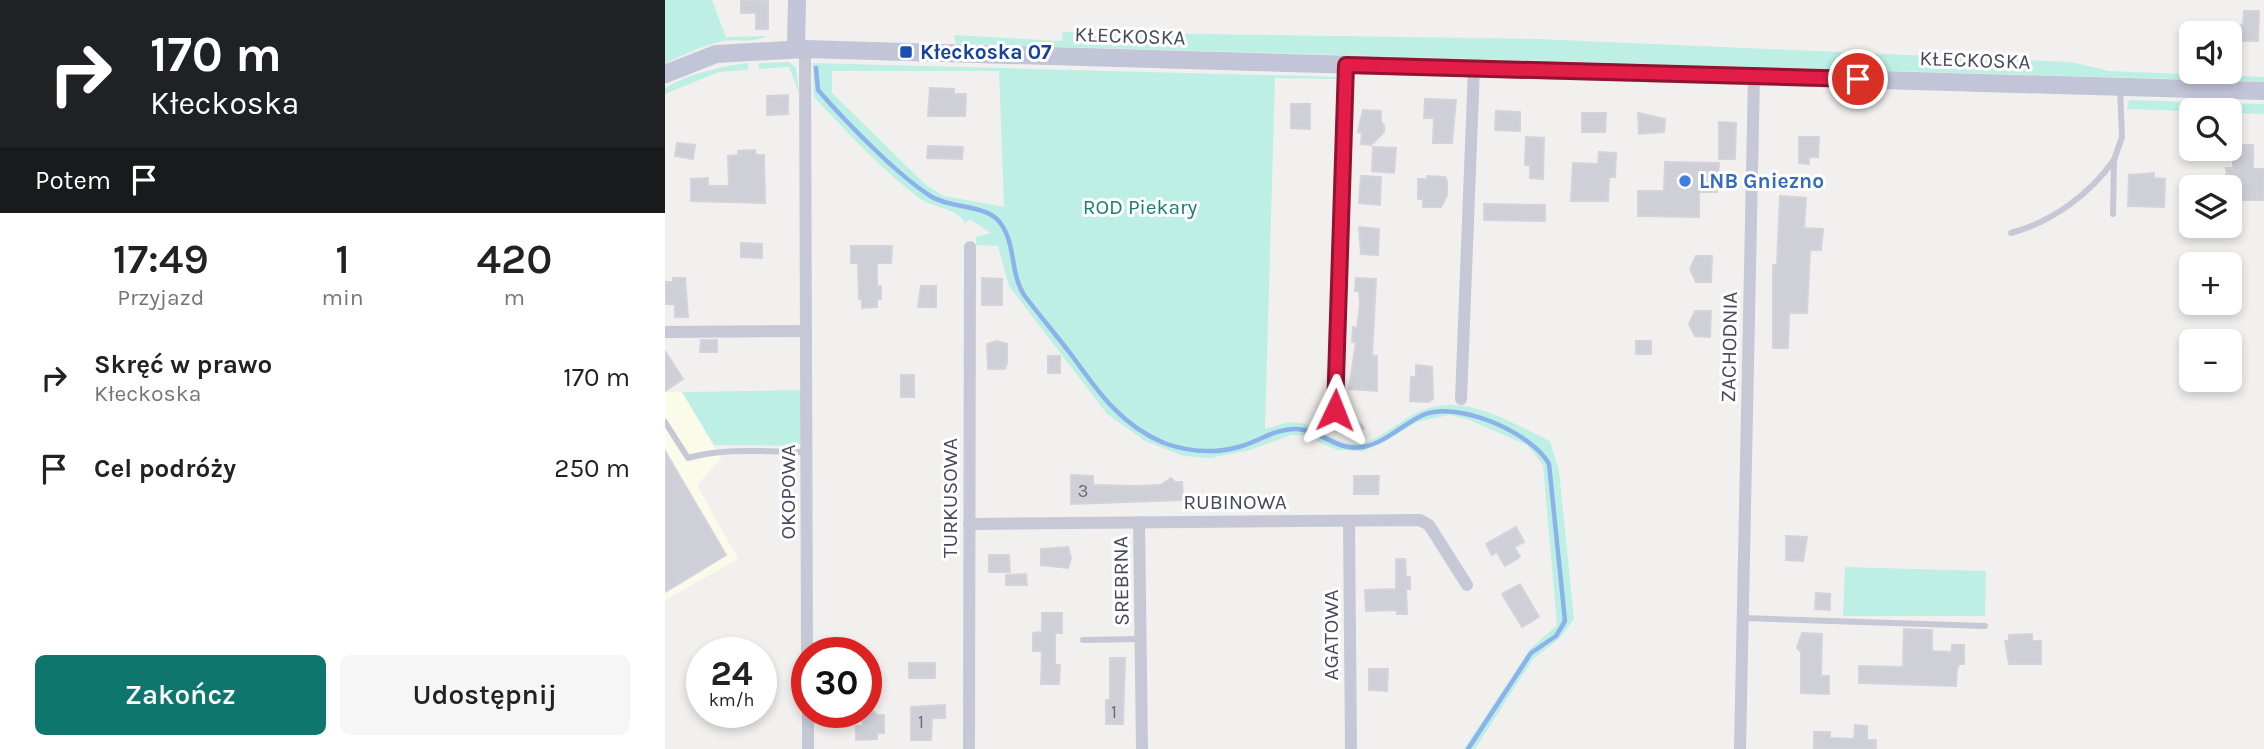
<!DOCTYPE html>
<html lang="pl">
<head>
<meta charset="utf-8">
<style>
	body { margin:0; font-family:Karla,sans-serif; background:#f6f6f6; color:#222; height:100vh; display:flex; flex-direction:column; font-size:26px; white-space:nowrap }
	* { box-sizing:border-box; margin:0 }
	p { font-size:23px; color:#767676 }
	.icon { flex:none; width:38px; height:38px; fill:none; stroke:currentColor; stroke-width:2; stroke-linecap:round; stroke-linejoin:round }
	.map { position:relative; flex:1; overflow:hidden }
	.details { display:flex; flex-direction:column; background:#fff; width:665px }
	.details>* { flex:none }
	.guide { background:#202124; color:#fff; overflow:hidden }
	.controls { position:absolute; left:1514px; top:21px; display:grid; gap:14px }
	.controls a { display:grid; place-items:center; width:63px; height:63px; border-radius:10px; background:#fff; box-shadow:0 4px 10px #0003; font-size:35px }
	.speed { position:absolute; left:21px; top:637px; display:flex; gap:14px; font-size:35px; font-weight:700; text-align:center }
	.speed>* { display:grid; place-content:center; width:91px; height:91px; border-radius:50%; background:#fff; box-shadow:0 4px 10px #0003; line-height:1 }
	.speed small { font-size:18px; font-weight:400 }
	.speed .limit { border:10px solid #d22; background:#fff; color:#111 }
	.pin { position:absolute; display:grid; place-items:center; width:60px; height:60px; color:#fff; margin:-30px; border:4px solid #fff; border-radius:50%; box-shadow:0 2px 7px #0007 }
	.me { position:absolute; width:77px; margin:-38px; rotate:2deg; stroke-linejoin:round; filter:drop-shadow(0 0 5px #0008) }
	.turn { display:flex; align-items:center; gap:24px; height:147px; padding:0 35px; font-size:32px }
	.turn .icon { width:91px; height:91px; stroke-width:2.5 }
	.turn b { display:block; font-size:49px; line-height:60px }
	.then { display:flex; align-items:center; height:66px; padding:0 35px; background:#0003; gap:14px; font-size:26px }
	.eta { display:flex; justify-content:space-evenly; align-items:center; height:119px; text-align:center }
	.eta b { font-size:42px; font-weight:600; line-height:49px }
	.cta { display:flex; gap:14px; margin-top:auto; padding:14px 35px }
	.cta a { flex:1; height:80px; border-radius:10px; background:#0f766e; color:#fff; font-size:28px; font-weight:600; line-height:80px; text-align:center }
	.cta a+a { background:#f6f6f6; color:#222 }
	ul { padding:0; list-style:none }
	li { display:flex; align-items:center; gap:21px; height:91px; padding:0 35px }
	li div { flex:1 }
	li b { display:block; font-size:26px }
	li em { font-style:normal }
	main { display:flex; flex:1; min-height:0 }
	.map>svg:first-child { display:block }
</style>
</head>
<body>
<main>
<section class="details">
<div class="guide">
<div class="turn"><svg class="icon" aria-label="right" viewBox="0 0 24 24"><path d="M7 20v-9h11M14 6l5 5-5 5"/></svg><div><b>170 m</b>Kłeckoska</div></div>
<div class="then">Potem<svg class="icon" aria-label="arrive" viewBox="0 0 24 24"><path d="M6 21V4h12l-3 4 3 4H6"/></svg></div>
</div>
<div class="eta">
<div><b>17:49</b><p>Przyjazd</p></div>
<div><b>1</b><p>min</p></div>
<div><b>420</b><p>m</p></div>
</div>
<ul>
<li><svg class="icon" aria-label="right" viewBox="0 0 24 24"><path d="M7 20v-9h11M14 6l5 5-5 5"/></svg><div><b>Skręć w prawo</b><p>Kłeckoska</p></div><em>170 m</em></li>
<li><svg class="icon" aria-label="arrive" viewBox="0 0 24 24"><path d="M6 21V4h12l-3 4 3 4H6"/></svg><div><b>Cel podróży</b></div><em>250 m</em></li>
</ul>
<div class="cta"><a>Zakończ</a><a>Udostępnij</a></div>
</section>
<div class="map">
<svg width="1599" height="749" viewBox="0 0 1599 749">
	<rect width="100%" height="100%" fill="#f2f0ef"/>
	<polygon fill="#fafce9" points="0,392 17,392 56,459 32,485 73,559 0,600"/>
	<g fill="#beefe4" fill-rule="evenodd">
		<path d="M0 0H47L61 37 102 36C89 43 72 39 58 41 37 46 19 54 0 64Z"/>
		<polygon points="398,32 873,39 1406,62 1444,71 1542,75 1542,80 291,44 289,35 397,41"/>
		<polygon points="124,62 131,68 134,93 124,67 94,69 94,63"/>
		<path d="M83 63V70L54 72 0 94V88C25 73 54 67 83 63Z"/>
		<path d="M148 63 676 77 666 300 672 79 610 78 600 429C612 426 623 420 636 423 657 427 673 448 696 443 720 438 736 418 758 410 802 393 846 423 885 441L894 471 909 619 895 638 868 659 810 749H799L865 649 892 625 878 465 862 445 802 419 784 415 752 422 717 443 697 451 672 450 638 435H626L585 450 545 458 519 456 480 441 442 414 344 286 333 246 311 245V237L326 233 305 219 300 223C293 208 267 208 254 198 216 169 182 132 149 97ZM167 71H334L339 207 279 196 261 185 167 93Z"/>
		<polygon points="1559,75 1599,77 1599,82 1558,80"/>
		<polygon points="1464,100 1599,104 1599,114 1462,109"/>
		<polygon points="137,390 135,443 132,446 49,445 17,392"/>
		<polygon points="1180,567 1321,571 1320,616 1178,616"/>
	</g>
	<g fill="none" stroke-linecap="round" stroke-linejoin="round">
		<path stroke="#8bb2eb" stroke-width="4.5" d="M151 68 153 90C180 121 233 176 267 197 287 209 323 204 336 224 351 245 345 273 359 295 375 316 392 336 408 357 433 392 457 426 499 443 524 452 551 454 577 446 596 440 612 428 632 429 656 430 672 452 698 447 720 443 738 424 758 415 793 400 867 433 884 464L900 621 891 636 866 653 803 749"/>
	</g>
	<g fill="#cfcfd7" stroke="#d4d3db" stroke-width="2">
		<polygon points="76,0 103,1 103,29 91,29 91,13 76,13"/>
		<polygon points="1579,11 1594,11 1593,41 1565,41 1565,25 1578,25"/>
		<polygon points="265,88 289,89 289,94 301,94 300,116 263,116"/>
		<polygon points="123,95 123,114 102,115 102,96"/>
		<polygon points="760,99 791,100 787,143 768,143 769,118 759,118"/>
		<polygon points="626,104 645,104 645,129 626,128"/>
		<polygon points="698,110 716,111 716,121 719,126 719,132 706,145 696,144 697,133 693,132"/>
		<polygon points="831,111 855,112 855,131 830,130"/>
		<polygon points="917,113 941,113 940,132 917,132"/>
		<polygon points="973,113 1000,119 999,132 974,134"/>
		<polygon points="1054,122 1071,123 1070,159 1054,159"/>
		<polygon points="861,137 879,138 878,179 865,178 865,165 860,165"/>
		<polygon points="1134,137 1154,137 1153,157 1144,157 1144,164 1134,163"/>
		<polygon points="12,143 30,145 28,159 10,156"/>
		<polygon points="1568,145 1588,145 1588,169 1599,169 1599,200 1564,200 1561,168 1568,168"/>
		<polygon points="263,146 298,147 297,159 262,158"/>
		<polygon points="708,147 731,148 729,173 707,171"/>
		<polygon points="90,150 91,155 99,155 100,203 26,201 26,179 43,178 43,186 64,186 63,156 73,155 73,151"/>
		<polygon points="934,152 951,153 950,177 944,177 943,201 906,201 908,163 933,164"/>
		<polygon points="1000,162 1054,163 1052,192 1034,192 1034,217 973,216 973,191 999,191"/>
		<polygon points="1489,173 1489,178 1500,179 1499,207 1463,206 1464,175"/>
		<polygon points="696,176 716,177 715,205 694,203"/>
		<polygon points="762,176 780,177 782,181 782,195 776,207 758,207 758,199 753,199 753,179 762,179"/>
		<polygon points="1115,196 1141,198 1139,228 1158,229 1156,250 1145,250 1142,313 1124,313 1123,348 1108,348 1108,265 1112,265"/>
		<polygon points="819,204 880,205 880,221 819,220"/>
		<polygon points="694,227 714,229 713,255 696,254"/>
		<polygon points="76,243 97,244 97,258 76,257"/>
		<polygon points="186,246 227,246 226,263 212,263 212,286 216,286 216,299 212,299 212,307 197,308 197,299 194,299 193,263 186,263"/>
		<polygon points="1031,256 1047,256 1046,282 1031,282 1025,269"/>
		<polygon points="8,278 20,278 23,317 10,317 10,304 0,304 0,282 8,282"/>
		<polygon points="317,278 337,279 337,305 317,305"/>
		<polygon points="691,278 711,279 707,356 712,356 712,391 684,389 691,342 687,342 688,327 692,328 695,304 694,291 690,291"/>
		<polygon points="256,286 271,286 271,307 253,307"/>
		<polygon points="1030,311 1046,311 1045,337 1030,336 1024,324"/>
		<polygon points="36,340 52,340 52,352 35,352"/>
		<polygon points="332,341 342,344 342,363 340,369 323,369 322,344"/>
		<rect x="971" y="341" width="15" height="13"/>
		<polygon points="0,351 18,379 0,391"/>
		<rect x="383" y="356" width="12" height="17"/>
		<polygon points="751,365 767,367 768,399 764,402 745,401 746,377 751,377"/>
		<rect x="236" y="375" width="13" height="22"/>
		<polygon points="686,414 699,428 689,437 676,423"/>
		<polygon points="0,451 61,555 0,592"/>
		<polygon points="406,475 428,476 428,485 471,486 496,485 506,478 510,482 517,482 518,500 406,504"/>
		<polygon points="689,476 714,476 713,494 689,494"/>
		<polygon points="851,527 859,542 849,547 855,557 840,566 832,552 827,555 821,544"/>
		<polygon points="1121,536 1142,537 1138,561 1121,560"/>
		<polygon points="403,547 406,558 403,568 376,565 376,549"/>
		<polygon points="324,555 344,555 345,572 324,572"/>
		<polygon points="731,559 740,559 741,577 745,577 745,589 741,589 742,614 732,614 732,610 701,611 700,590 731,589"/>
		<polygon points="361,574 362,585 341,585 341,575"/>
		<polygon points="855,584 874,617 857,627 837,594"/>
		<polygon points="1151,593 1165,594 1165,610 1150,609"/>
		<polygon points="377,613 397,613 397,633 390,633 390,665 395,665 394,684 376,684 377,651 368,651 368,633 377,632"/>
		<polygon points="1239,629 1267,630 1267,651 1287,652 1287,645 1299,645 1299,664 1294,664 1292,669 1291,686 1194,683 1194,666 1238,667"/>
		<polygon points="1137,633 1157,634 1156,676 1164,676 1164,694 1136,693 1136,652 1132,648"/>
		<polygon points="1367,634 1367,641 1376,641 1376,664 1344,664 1340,641 1344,641 1344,635"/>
		<polygon points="445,658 460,658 458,724 441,724 441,700 445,700"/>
		<rect x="244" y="663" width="26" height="15"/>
		<polygon points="704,669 723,669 722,691 704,690"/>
		<polygon points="280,705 280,718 267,718 266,740 246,740 246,707"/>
		<polygon points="208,711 212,715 219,715 219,733 212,733 212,739 191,740 191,726 198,726 198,715"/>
		<polygon points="1190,725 1202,726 1202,740 1211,740 1211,749 1149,749 1149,732 1165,732 1165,738 1189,739"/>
	</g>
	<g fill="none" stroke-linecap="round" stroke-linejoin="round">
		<g stroke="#c6c8d6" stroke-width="6">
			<polyline points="1448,214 1449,160 1457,137 1455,89"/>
			<path d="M1346 233C1387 222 1425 194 1449 160"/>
			<path d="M0 422 23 458C61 447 103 452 142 452"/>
			<polyline points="1078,618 1320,626"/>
			<polyline points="418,640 475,639"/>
		</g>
		<g stroke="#c6c8d6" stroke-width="12">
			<polyline points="140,49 142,653"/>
			<polyline points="0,332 141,331"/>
			<polyline points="796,399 809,68"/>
			<polyline points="670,410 681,65"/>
			<polyline points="684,521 686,749"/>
			<polyline points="474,522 477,749"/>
			<polyline points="304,524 755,520 764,525 802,585"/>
			<polyline points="143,712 143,749"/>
			<polyline points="304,749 305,247"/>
			<polyline points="1075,749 1089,76"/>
		</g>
		<g stroke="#c2c4d8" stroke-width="18">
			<polyline points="131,49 132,0"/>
			<polyline points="0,74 51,54 140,49 1599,91"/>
		</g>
	</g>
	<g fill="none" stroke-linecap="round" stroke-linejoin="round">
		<defs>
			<polyline id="route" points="670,410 681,65 1193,79"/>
		</defs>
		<use href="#route" stroke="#92132f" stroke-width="18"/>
		<use href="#route" stroke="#e11d48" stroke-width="12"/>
	</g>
	<rect fill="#1a4fb4" stroke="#fff" stroke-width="2.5" x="234" y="45" width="14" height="14" rx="3.5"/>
	<circle fill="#3f7fe0" stroke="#fff" stroke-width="2.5" cx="1020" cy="181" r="7"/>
	<g text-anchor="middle" stroke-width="6" stroke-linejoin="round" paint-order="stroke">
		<g font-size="18" fill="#696b7c">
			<text x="418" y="497">3</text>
			<text x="449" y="718">1</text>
			<text x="256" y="728">1</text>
		</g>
		<g font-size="21" fill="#474a5d" stroke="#fff">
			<text transform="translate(465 36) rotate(2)" y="7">KŁECKOSKA</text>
			<text transform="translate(1310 60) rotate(2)" y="7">KŁECKOSKA</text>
			<text transform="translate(1064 347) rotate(-89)" y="7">ZACHODNIA</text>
			<text transform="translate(123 492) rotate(-90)" y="7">OKOPOWA</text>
			<text transform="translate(285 498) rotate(-90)" y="7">TURKUSOWA</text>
			<text x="570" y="509">RUBINOWA</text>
			<text transform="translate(456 581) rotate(-91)" y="7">SREBRNA</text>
			<text transform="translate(666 635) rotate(-90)" y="7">AGATOWA</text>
		</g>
		<g font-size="21" font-weight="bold" fill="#164399" stroke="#fff" text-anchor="start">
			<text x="255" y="59">Kłeckoska 07</text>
		</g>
		<g font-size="21" font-weight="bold" fill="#366cbe" stroke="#fff" text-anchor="start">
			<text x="1034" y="188">LNB Gniezno</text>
		</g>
		<g font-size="21" fill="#187e73" stroke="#fff">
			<text x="475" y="214">ROD Piekary</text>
		</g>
	</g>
</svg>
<div class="controls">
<a><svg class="icon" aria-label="sound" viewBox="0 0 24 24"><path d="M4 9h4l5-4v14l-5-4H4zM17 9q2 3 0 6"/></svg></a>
<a><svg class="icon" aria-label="search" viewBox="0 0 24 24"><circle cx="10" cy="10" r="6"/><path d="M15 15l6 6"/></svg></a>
<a><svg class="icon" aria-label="layers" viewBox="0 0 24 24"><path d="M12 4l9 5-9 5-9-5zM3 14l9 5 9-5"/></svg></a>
<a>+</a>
<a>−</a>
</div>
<div class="speed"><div>24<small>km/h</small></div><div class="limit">30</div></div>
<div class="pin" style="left:1193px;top:79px;background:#d93025"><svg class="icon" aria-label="arrive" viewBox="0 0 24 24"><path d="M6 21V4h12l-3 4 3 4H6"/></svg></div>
<svg class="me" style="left:670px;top:410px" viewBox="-20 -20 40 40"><path d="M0-17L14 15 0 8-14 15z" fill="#e11d48" stroke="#fff" stroke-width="4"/></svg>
</div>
</main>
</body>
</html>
